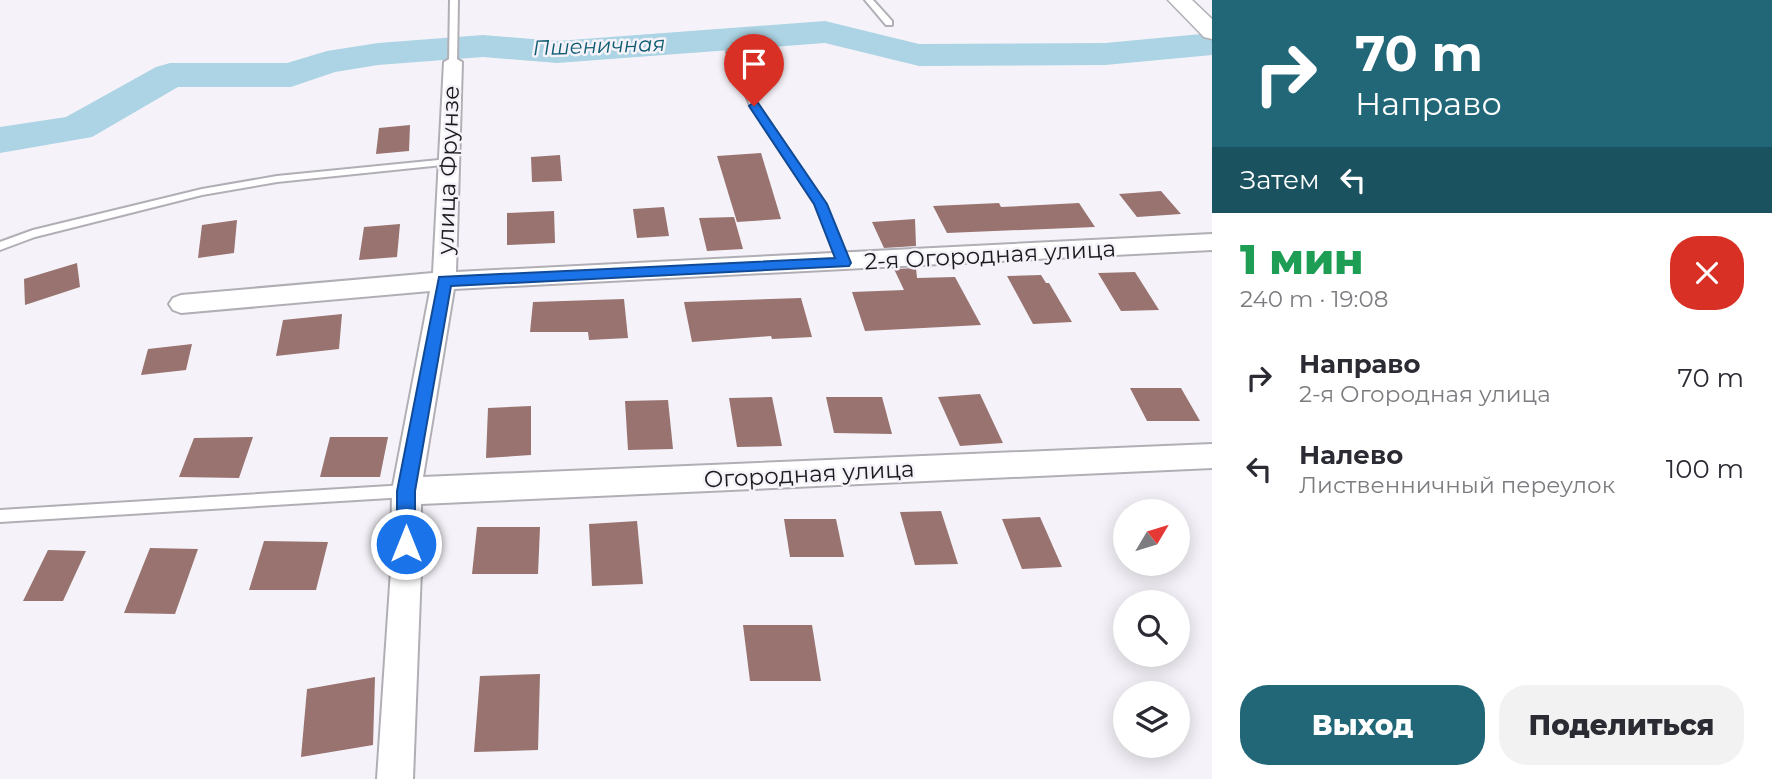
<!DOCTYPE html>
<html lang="ru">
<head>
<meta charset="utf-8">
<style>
	body { margin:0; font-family:Montserrat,sans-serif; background:#f2f2f3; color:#2b2b33; height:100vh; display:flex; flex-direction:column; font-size:26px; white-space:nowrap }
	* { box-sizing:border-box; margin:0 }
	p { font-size:23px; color:#7c7c81 }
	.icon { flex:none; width:38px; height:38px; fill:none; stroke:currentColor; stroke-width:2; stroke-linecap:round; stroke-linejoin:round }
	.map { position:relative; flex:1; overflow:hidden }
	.details { display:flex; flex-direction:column; background:#fff; width:560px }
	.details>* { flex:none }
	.top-card { background:#226778; color:#fff; overflow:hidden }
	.needle { width:46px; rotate:52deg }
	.buttons { position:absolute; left:1113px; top:499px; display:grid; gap:14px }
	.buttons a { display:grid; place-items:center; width:77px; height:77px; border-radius:50%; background:#fff; box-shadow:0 4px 18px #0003; font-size:35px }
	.pin { position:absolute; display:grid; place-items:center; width:60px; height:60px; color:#fff; margin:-72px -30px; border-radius:50% 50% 50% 0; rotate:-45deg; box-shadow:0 0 7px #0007 }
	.pin .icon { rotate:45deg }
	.me { position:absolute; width:77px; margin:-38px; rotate:0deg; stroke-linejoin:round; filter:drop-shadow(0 0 5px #0008) }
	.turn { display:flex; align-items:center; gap:24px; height:147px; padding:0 28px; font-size:32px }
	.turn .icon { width:91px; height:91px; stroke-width:2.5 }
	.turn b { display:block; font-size:49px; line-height:60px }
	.then { display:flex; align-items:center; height:66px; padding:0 28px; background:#0003; gap:14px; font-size:26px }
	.round { display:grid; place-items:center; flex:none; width:74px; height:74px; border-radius:28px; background:#f2f2f3 }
	.overview { display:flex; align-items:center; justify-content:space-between; height:119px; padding:0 28px }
	h1 { font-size:42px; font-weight:800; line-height:52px; color:#1e9e55 }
	.primary-button { display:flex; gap:14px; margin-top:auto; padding:14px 28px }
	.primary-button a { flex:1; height:80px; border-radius:28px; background:#226778; color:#fff; font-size:28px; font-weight:800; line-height:80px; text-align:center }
	.primary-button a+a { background:#f2f2f3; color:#2b2b33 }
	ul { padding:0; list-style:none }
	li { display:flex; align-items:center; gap:21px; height:91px; padding:0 28px }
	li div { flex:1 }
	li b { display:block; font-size:26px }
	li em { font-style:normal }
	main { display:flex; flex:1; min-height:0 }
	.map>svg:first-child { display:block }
</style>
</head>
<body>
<main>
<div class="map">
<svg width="1212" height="779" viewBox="0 0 1212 779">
	<rect width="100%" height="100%" fill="#f5f3f9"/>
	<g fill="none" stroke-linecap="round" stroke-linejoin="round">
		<polygon fill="#acd4e4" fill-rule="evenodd" points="825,21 919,44 1105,43 1212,33 1212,55 1105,65 919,66 825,43 557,63 483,57 378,65 335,72 291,87 178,87 92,137 0,153 0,127 66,117 156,67 170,63 287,63 327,51 378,43 483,35 557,41"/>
	</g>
	<g fill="#987370">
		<polygon points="410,125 409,151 376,154 379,128"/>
		<polygon points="761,153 781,219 737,222 717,156"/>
		<polygon points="560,155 562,181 532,182 531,157"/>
		<polygon points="1161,191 1181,214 1137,217 1119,194"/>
		<polygon points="999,203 1001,207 1079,203 1095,227 947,233 933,206"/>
		<polygon points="664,207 669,236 637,238 633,209"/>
		<polygon points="554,211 555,243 507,245 507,213"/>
		<polygon points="734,217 743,249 707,251 699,218"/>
		<polygon points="915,219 916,246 884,248 872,222"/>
		<polygon points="237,220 234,253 198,258 202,225"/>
		<polygon points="400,224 397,257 359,260 364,227"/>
		<polygon points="77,263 80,287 25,305 24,279"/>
		<polygon points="916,268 917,278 955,277 981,325 865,331 852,292 904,290 894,269"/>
		<polygon points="1135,272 1159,310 1121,311 1098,273"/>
		<polygon points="1041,275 1046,283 1049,283 1072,322 1033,324 1007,276"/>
		<polygon points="801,298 812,337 772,339 771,336 692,342 684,302"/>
		<polygon points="624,299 628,338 589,340 588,332 530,332 533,302"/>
		<polygon points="342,314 339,349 276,356 283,320"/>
		<polygon points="192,344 186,370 141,375 148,349"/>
		<polygon points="1130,388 1181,388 1200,421 1147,421"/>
		<polygon points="980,394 1003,443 960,446 938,397"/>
		<polygon points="772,397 782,446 737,447 729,398"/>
		<polygon points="826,397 882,397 892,434 834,433"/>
		<polygon points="668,400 673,449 628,450 625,401"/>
		<polygon points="531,406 531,455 486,458 488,408"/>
		<polygon points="253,437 239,478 179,477 194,438"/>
		<polygon points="330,437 388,437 380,477 320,477"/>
		<polygon points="941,511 958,564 915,565 900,512"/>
		<polygon points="1040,517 1062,567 1022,569 1002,519"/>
		<polygon points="784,519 836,519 844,557 790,557"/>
		<polygon points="637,521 643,584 592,586 589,524"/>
		<polygon points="477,527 540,527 538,574 472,574"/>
		<polygon points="264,541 328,542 316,590 249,590"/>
		<polygon points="150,548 198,549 175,614 124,613"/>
		<polygon points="48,550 86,551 63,601 23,601"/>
		<polygon points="743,625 812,625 821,681 750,681"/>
		<polygon points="540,674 538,750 474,752 480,676"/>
		<polygon points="375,677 373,745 301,757 307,689"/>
	</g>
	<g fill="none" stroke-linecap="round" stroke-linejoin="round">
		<defs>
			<g id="service">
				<polygon points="450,0 458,0 457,62 453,64 449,62"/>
				<polygon points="865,0 873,0 892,21 892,25 886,25"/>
				<polygon points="728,50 735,52 758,105 825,204 849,263 848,266 840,266 815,204 750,105 727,52"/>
				<polygon points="449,159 454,162 452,164 277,182 202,195 35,237 0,250 0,242 33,230 202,189 277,176"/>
				<polygon points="406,485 411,487 413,491 411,495 406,497 0,522 0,510"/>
			</g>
			<polygon id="minor" points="453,57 462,62 456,272 1212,234 1212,250 454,289 423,477 1212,444 1212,468 421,504 421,570 413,779 377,779 391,570 392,491 430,291 181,313 173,310 169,304 173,298 181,295 433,273 444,62"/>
			<polygon id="secondary" points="1168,0 1192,0 1212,19 1212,39 1204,37"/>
		</defs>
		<use href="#service" stroke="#b1afb5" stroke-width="4"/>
		<use href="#minor" stroke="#b1afb5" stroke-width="4"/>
		<use href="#secondary" stroke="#b1afb5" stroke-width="3"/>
		<use href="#service" fill="#fff" fill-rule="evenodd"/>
		<use href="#minor" fill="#fff" fill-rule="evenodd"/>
		<use href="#secondary" fill="#fff" fill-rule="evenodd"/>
	</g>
	<polygon fill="#1a73e8" stroke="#114b97" stroke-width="2" points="754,102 758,103 827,204 851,263 849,266 451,286 415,491 415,544 413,550 406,553 400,550 397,544 397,491 439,277 835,258 814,204 749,106"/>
	<g text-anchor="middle" stroke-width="5" stroke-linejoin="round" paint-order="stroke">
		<g font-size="21" font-style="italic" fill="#105d73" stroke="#f5f3f9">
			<text transform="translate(599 46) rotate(-2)" y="7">Пшеничная</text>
		</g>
		<g font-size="23" fill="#1c1b1d" stroke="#f5f3f9">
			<text transform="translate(448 170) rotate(-88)" y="8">улица Фрунзе</text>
			<text transform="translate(990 255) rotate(-3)" y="8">2-я Огородная улица</text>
			<text transform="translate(809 474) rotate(-3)" y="8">Огородная улица</text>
		</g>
	</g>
</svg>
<div class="buttons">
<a><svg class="needle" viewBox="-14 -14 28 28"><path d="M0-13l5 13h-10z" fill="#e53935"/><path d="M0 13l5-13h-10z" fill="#7c7c81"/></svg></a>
<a><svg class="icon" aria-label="search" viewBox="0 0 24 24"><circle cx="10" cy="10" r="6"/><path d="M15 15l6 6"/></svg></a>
<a><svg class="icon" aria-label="layers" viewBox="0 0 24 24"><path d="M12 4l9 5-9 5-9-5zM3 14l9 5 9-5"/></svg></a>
</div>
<div class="pin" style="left:754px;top:106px;background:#d93025"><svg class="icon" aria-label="arrive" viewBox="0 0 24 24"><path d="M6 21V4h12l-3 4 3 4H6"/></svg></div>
<svg class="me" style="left:406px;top:544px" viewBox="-20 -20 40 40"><circle r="17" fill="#1a73e8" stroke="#fff" stroke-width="3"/><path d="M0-11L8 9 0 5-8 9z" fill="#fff"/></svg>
</div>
<section class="details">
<div class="top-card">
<div class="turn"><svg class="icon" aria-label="right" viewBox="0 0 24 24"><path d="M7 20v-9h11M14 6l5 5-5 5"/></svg><div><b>70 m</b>Направо</div></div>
<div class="then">Затем<svg class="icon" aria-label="left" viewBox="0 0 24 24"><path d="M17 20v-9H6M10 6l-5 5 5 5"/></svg></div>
</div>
<div class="overview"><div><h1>1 мин</h1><p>240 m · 19:08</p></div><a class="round" style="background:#d93025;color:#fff"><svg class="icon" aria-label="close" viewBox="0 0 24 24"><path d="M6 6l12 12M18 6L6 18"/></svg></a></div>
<ul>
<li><svg class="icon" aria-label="right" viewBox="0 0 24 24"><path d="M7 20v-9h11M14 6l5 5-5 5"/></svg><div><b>Направо</b><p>2-я Огородная улица</p></div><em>70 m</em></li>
<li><svg class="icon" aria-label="left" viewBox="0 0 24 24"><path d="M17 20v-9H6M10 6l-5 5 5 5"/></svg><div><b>Налево</b><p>Лиственничный переулок</p></div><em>100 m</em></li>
</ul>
<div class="primary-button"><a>Выход</a><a>Поделиться</a></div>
</section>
</main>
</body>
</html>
